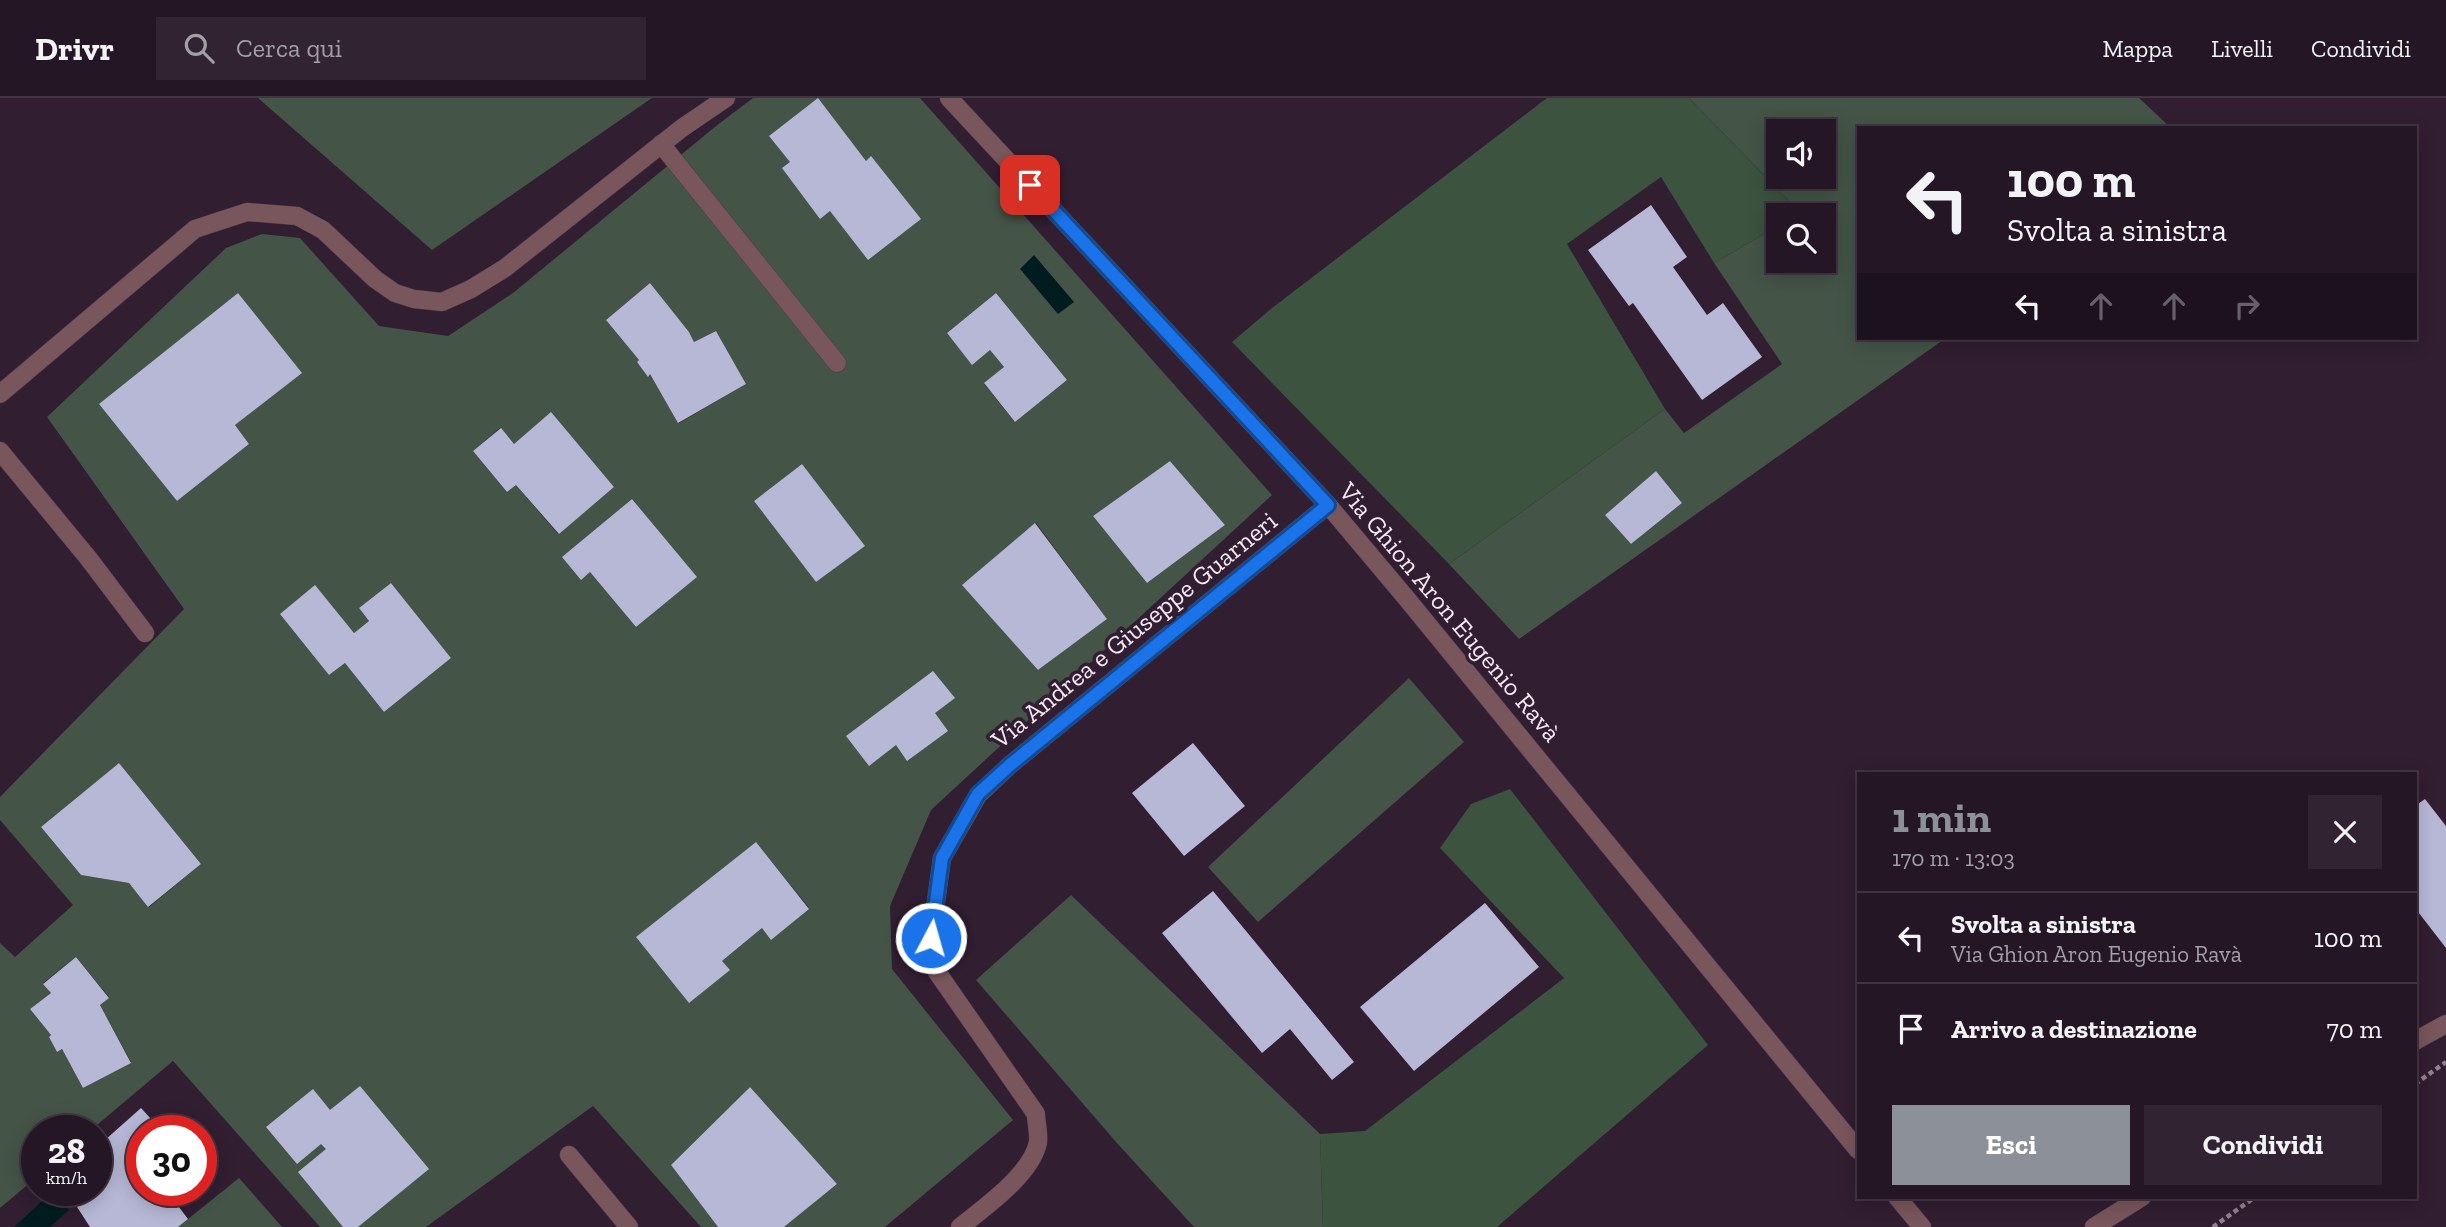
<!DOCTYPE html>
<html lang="it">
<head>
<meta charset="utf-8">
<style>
	body { margin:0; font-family:"Zilla Slab",serif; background:#312332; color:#f1f3f6; height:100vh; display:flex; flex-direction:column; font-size:26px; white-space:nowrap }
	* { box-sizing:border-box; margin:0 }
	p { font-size:23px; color:#a39fa7 }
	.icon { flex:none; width:38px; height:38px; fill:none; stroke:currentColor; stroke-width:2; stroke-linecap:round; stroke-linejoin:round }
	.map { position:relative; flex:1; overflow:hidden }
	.details { position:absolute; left:1857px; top:674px; width:560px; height:427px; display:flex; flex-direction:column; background:#251625; border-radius:0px; box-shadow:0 4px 18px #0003,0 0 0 2px #423542 }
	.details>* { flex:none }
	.guide { position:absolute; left:1857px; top:28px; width:560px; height:214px; border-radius:0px; box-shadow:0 4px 18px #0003,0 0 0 2px #423542; background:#251625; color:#f1f3f6; overflow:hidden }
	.buttons { position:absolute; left:1766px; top:21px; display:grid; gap:14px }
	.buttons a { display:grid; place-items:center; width:70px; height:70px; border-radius:0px; background:#251625; box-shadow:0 4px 18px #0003,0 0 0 2px #423542; font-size:35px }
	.speed { position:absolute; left:21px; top:1017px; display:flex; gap:14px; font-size:35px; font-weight:700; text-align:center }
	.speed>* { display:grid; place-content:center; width:91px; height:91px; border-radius:50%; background:#251625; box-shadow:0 4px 18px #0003,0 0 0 2px #423542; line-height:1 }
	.speed small { font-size:18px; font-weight:400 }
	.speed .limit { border:10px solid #d22; background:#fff; color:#111 }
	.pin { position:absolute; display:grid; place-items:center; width:60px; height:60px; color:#fff; margin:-30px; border-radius:14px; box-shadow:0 4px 10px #0006 }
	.me { position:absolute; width:77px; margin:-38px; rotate:6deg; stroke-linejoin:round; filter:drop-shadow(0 0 5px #0008) }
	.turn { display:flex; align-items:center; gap:24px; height:147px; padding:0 35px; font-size:32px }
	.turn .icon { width:91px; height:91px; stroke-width:2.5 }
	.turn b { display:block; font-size:49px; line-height:60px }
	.lanes { display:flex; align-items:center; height:66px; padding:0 35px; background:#0003; justify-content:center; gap:35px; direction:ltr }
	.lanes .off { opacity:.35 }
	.round { display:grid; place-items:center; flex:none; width:74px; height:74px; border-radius:0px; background:#312332 }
	.summary { display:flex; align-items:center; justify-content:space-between; height:119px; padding:0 35px }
	h1 { font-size:42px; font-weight:700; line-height:52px; color:#8c9099 }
	.button { display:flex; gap:14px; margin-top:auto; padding:14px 35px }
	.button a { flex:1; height:80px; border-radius:0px; background:#8c9099; color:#fff; font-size:28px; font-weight:700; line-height:80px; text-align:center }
	.button a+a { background:#312332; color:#f1f3f6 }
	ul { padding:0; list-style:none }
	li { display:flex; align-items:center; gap:21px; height:91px; padding:0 35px; border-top:2px solid #423542 }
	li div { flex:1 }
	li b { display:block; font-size:26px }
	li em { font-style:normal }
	header { display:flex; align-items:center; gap:42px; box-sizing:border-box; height:98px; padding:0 35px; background:#251625; border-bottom:2px solid #423542 }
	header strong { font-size:33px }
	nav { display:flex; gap:38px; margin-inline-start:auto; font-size:24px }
	.search { width:490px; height:63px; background:#312332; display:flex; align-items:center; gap:18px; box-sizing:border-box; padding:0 24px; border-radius:0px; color:#a39fa7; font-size:26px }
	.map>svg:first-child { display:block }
</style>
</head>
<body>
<header>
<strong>Drivr</strong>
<div class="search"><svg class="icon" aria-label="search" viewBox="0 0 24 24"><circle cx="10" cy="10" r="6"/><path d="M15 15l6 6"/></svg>Cerca qui</div>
<nav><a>Mappa</a><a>Livelli</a><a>Condividi</a></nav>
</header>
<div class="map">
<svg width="2446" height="1129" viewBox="0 0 2446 1129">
	<rect width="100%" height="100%" fill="#311e31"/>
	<g fill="#445447" fill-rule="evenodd">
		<polygon points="258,0 652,0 432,152"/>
		<path d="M753 0H920L1272 397 931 712 890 808 892 871 1013 1022 885 1129H784L837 1086 750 989 671 1067 718 1129H701L593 1008 426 1129H320L173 963 91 1032H37V1079L0 1110V845L15 859 73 807 0 722V699L184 511 47 319 226 150 262 136 300 140 379 228 448 238 513 195 716 28ZM650 185 689 234 694 244 716 233 746 286 679 325 650 276 648 278 637 264 639 262 606 222ZM238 195 301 275 235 327 249 346 177 403 100 306ZM996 195 1067 282 1015 324 984 286 1004 269 990 252 972 266 947 235ZM551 315 614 389 558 436 516 387 507 394 473 353 500 330 514 346ZM1170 363 1225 427 1147 485 1093 418ZM802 366 864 448 816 484 754 403ZM632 401 696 479 636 529 590 474 581 481 563 459ZM1036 425 1107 521 1038 572 963 487ZM391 485 451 560 384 614 345 565 329 577 315 488 354 535 369 523 359 510ZM119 665 201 766 149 809 129 785 81 777 41 729ZM756 744 809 810 771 841 762 830 722 863 637 839ZM76 859 109 899 100 907 131 964 83 990 62 951 57 954 49 939 51 937 30 911 51 895 43 885Z"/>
		<path d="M1689 0H2139L2171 30H1858V240H1946L1519 541 1449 466 1665 311 1684 335 1782 266 1714 165 1778 128V163H1824V117H1796L1800 114ZM1778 33H1824V79H1778ZM1656 373 1682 405 1631 446 1605 417Z"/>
		<polygon points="1409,580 1464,644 1258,824 1208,769"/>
		<polygon points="1071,797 1320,1036 1323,1129 1194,1129 1116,1044 976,882"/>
		<polygon points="239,1080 282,1129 178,1129"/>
	</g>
	<g fill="#3b533f">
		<polygon points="1547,0 1689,0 1801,115 1796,117 1778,117 1778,128 1714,165 1661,79 1567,146 1665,311 1449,466 1232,244 1272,210"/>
		<polygon points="1510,691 1708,947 1497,1129 1323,1129 1320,1036 1365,1033 1564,880 1440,750 1471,706"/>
	</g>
	<g fill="#011c20">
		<polygon points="1034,157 1074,204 1058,216 1020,171"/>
		<polygon points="53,1093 69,1112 50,1129 14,1129"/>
	</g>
	<g fill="#b6b8d6">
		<polygon points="818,0 866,63 871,58 921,121 868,162 830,113 820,121 782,70 790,64 769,38"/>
		<polygon points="1651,107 1687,159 1673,169 1707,217 1723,205 1762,259 1702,302 1633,205 1629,208 1588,152"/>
		<polygon points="650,185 689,234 694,244 716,233 746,286 678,325 650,276 648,279 637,264 639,262 606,222"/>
		<polygon points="238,195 302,275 235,327 249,346 177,403 99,306"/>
		<polygon points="996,195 1067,282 1015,324 984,285 1004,269 990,252 972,267 947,235"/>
		<polygon points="551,314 614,389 559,436 516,387 507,394 473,353 501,330 514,346"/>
		<polygon points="1170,363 1225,427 1147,485 1093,418"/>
		<polygon points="802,366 865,448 816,484 754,403"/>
		<polygon points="1656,373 1682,405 1631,446 1605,417"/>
		<polygon points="632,401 697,479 636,529 590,474 581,482 562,459"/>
		<polygon points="1035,425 1107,521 1038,572 962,487"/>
		<polygon points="391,485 451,560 384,614 345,565 329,577 280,516 315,487 354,535 369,523 359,510"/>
		<polygon points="933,573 955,600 935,615 948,633 907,663 896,647 869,668 846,638"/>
		<polygon points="1193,645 1245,708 1184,758 1132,695"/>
		<polygon points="119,665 201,766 148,809 129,785 81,777 41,729"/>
		<polygon points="2425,701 2446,728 2446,850 2415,810 2415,708"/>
		<polygon points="756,744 809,811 771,842 762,830 722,863 730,872 689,905 636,839"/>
		<polygon points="1213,793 1354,964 1332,982 1290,931 1262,955 1162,835"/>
		<polygon points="1485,805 1539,869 1414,973 1360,909"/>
		<polygon points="76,859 109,900 100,907 131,965 83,990 62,951 57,954 49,939 51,937 30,911 51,895 43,886"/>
		<polygon points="360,988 429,1071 358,1129 343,1129 298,1074 326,1051 321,1046 297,1066 266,1029 313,991 330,1012"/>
		<polygon points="750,989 837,1086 784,1129 718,1129 671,1067"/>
		<polygon points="141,1010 161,1032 142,1032 142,1092 166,1092 188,1121 178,1129 90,1129 66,1092 96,1092 96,1050"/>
	</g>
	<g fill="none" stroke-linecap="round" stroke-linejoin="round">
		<defs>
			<g id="minor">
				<polyline points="949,0 1328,407 1407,501 1858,1052"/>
				<polyline points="661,46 837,265"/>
				<polyline points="0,296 195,131 247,114 297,118 323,132 375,181 395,195 414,201 442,204 471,191 505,170 682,30 726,0"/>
				<polyline points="0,353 89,461 145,535"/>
				<polyline points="2415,943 2446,926"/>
				<polyline points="569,1057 629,1129"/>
				<polyline points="1897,1099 1922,1129"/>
				<path d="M960 1129C985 1109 1032 1076 1038 1044 1039 1035 1036 1024 1036 1016L937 874 931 840 942 760 978 697 1010 667 1328 407"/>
				<polyline points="2094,1129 2142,1099"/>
			</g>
		</defs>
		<use href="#minor" stroke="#4c3a4c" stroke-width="19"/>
		<g stroke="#918191" stroke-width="4.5" stroke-dasharray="5 3.5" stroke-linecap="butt">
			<polyline points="2415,986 2446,964"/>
			<polyline points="2213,1129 2255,1099"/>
		</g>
		<use href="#minor" stroke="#78565b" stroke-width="18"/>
	</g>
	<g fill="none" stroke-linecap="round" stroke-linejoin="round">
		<defs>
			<polyline id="route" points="931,840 942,760 978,696 1010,667 1328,407 1030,87"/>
		</defs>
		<use href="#route" stroke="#114b97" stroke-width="18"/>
		<use href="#route" stroke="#1a73e8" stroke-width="12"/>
	</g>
	<g text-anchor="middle" stroke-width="7" stroke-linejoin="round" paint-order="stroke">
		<g font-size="26" fill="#f5e8f4" stroke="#311e31">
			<text transform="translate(1450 514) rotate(50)" y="9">Via Ghion Aron Eugenio Ravà</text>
			<text transform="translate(1134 532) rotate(-39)" y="9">Via Andrea e Giuseppe Guarneri</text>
		</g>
	</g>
</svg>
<div class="buttons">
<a><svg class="icon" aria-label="sound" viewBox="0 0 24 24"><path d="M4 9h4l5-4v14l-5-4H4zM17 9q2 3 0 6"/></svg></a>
<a><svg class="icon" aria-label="search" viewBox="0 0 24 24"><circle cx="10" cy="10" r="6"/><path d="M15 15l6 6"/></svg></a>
</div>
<div class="speed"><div>28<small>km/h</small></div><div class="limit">30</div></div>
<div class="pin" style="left:1030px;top:87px;background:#d93025"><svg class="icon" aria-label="arrive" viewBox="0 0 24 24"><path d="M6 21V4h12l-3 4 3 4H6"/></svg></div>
<svg class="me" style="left:931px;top:840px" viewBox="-20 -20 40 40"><circle r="17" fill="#1a73e8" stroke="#fff" stroke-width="3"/><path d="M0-11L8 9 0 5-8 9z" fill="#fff"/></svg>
<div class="guide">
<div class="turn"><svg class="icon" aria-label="left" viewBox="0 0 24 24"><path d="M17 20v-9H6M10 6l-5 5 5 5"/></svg><div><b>100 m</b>Svolta a sinistra</div></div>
<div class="lanes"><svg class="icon" aria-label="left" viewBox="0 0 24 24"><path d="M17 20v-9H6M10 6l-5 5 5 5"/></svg><svg class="icon off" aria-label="ahead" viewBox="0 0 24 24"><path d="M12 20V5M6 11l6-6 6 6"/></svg><svg class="icon off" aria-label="ahead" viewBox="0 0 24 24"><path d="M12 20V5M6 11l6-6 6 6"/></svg><svg class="icon off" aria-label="right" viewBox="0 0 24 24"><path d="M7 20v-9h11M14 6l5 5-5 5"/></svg></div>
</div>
<section class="details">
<div class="summary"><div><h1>1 min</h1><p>170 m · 13:03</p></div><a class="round"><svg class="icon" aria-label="close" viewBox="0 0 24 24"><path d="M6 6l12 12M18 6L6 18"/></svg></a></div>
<ul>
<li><svg class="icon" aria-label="left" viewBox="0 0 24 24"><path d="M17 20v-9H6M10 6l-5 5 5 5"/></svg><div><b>Svolta a sinistra</b><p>Via Ghion Aron Eugenio Ravà</p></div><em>100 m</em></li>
<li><svg class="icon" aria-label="arrive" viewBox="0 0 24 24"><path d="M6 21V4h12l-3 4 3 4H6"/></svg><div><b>Arrivo a destinazione</b></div><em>70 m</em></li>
</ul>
<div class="button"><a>Esci</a><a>Condividi</a></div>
</section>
</div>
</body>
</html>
